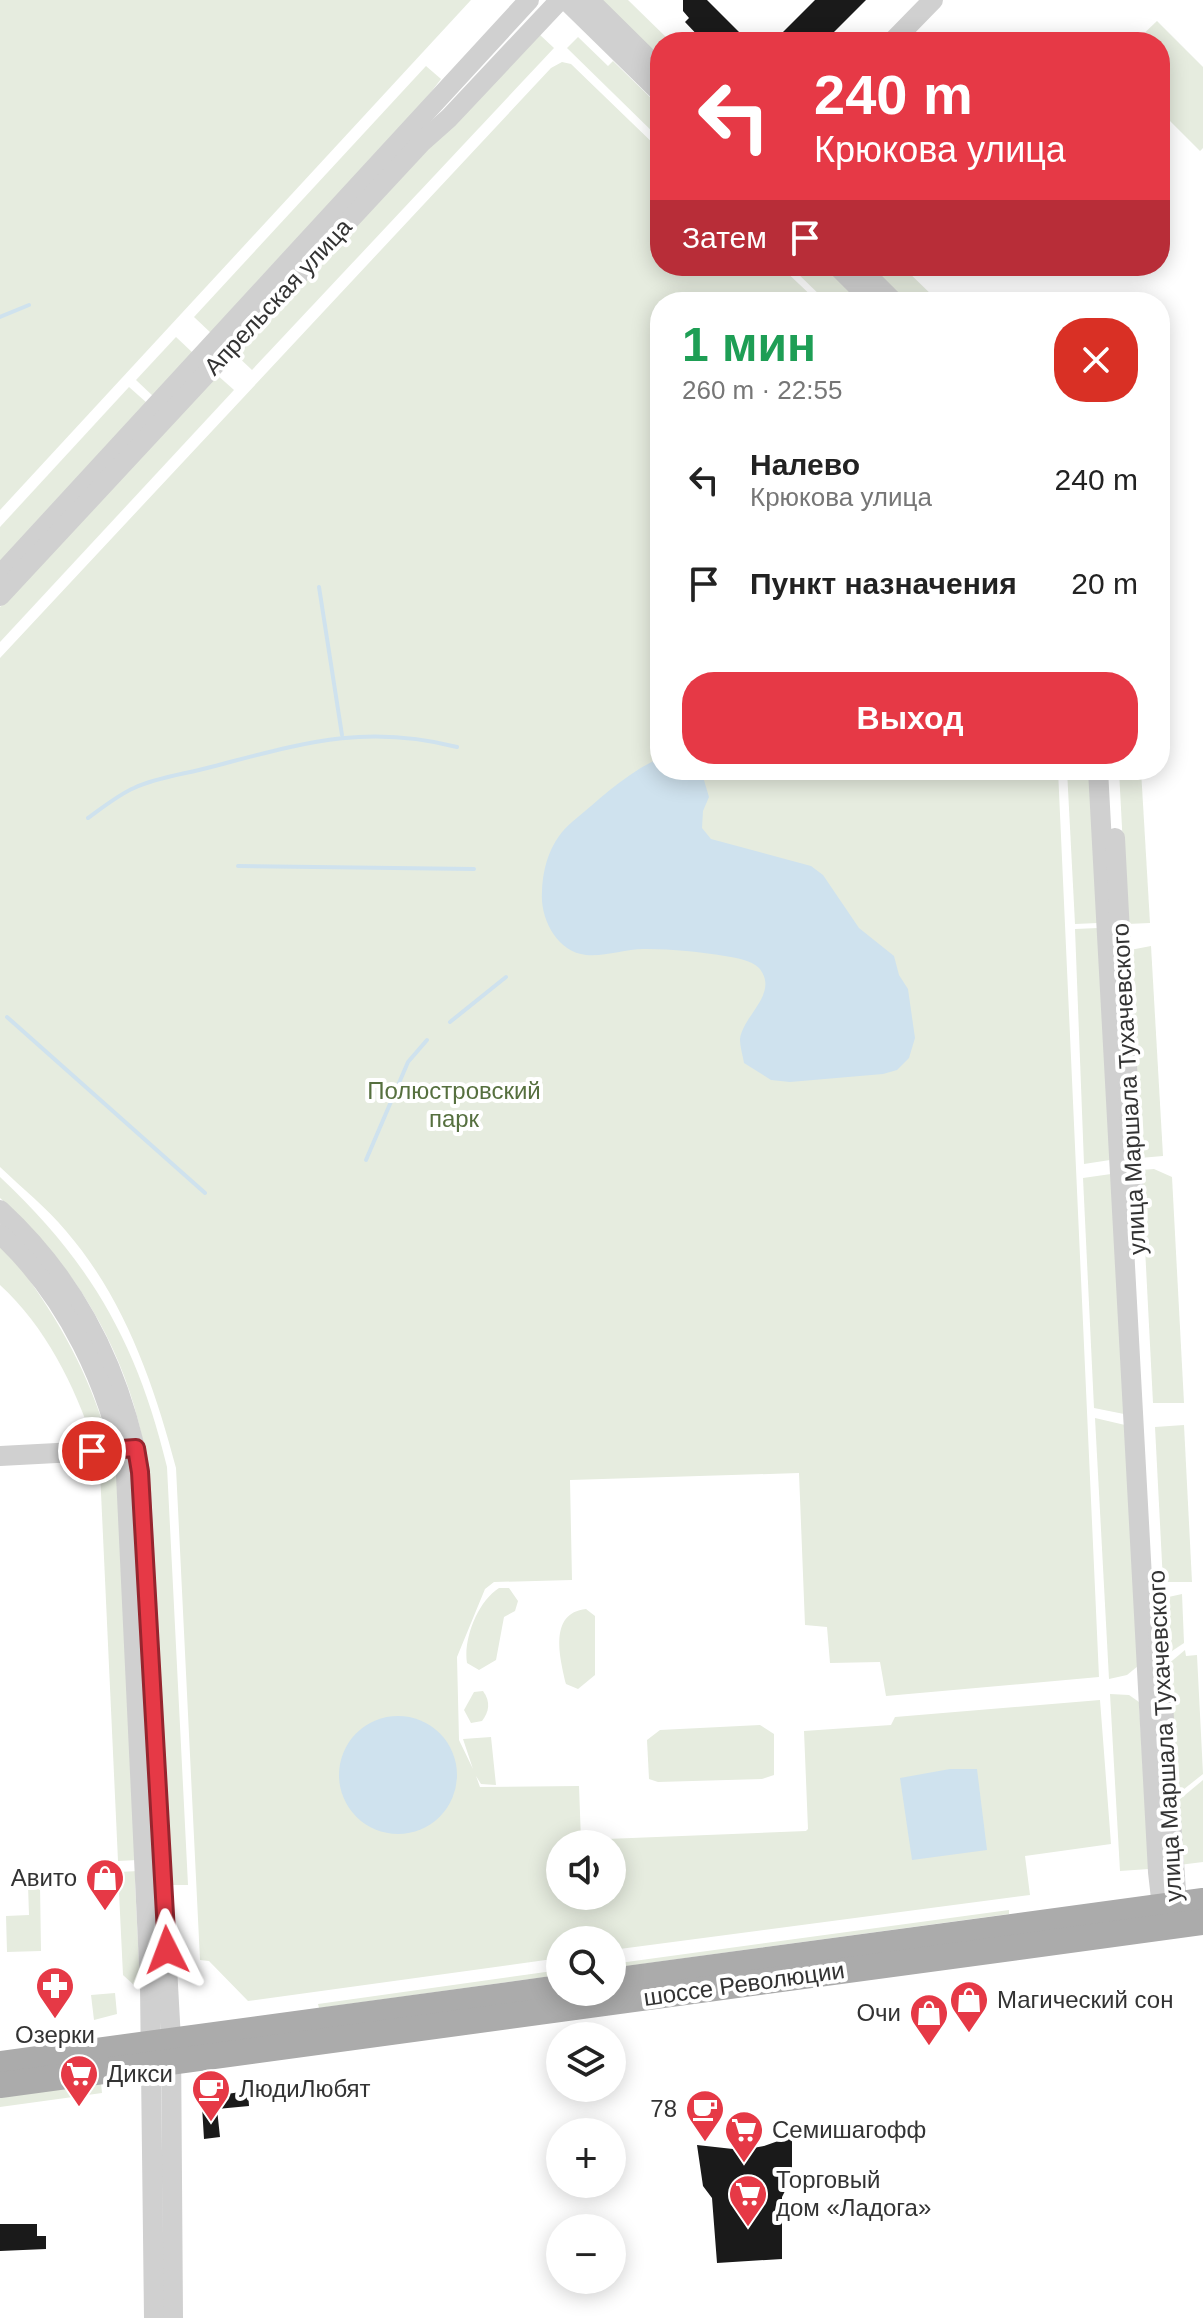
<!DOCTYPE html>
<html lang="ru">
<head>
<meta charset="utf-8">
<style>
	body { margin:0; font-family:Arial,sans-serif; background:#f6f6f6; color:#222; height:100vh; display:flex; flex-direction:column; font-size:30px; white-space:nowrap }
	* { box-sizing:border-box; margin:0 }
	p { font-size:26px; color:#767676 }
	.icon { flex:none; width:44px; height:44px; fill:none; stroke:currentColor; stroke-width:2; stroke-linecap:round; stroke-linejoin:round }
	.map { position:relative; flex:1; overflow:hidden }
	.drawer { position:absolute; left:650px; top:292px; width:520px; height:488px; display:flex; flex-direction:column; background:#fff; border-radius:32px; box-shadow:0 4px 20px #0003 }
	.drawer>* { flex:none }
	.hud { position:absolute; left:650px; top:32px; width:520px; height:244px; border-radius:32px; box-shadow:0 4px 20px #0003; background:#e63946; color:#fff; overflow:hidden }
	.controls { position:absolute; left:546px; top:1830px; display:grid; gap:16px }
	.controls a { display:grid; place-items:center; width:80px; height:80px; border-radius:50%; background:#fff; box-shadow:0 4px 20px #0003; font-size:40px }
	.pin { position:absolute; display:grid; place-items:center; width:68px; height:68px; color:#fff; margin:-34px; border:4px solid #fff; border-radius:50%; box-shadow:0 2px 8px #0007 }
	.me { position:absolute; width:88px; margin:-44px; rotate:357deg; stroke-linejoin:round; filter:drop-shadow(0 0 6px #0008) }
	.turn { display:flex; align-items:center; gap:28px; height:168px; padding:0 32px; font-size:36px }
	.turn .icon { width:104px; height:104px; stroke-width:2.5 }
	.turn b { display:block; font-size:56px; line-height:68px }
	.then { display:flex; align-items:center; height:76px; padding:0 32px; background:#0003; gap:16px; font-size:30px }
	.round { display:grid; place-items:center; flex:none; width:84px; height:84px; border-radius:32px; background:#f6f6f6 }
	.head { display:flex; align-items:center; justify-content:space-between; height:136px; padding:0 32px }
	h1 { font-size:48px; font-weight:600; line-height:60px; color:#1e9e55 }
	.primary-button { display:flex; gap:16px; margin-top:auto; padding:16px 32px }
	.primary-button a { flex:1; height:92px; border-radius:32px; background:#e63946; color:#fff; font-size:32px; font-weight:600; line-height:92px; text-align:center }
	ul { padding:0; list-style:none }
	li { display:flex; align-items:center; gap:24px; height:104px; padding:0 32px }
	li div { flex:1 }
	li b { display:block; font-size:30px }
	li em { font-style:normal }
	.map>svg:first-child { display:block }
</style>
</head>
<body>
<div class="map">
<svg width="1203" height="2318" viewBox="0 0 1203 2318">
	<rect width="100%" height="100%" fill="#fff"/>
	<g fill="#e6ecdf" fill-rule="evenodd">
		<polygon points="0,0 471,0 0,510"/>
		<polygon points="601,0 628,0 671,42 660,42 660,58"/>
		<polygon points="1157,21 1203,67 1203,148 1200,151 1160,111 1160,42 1135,42"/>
		<polygon points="539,34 554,48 252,370 235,354 427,147"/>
		<polygon points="578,37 608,66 613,61 660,107 660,139 567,48"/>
		<path d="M562 62 571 64 660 150V266H780L818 302H660V770H1058L1099 1677 886 1696 880 1662 830 1663 827 1627 805 1625 799 1473 570 1480 572 1580 494 1582 485 1589 457 1657 459 1740 473 1769 463 1739 491 1737 496 1785 481 1784 476 1776 480 1787 579 1786 581 1840 806 1831 808 1829 804 1731 891 1725 895 1717 1100 1700 1111 1844 1025 1856 1030 1895 612 1950V1940H560V1958L248 2001 209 1961 200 1960 176 1468C154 1384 124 1298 66 1231 47 1208 22 1188 0 1167V658L551 68ZM560 1844H612V1896H560Z"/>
		<polygon points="426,66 441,79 406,125 212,334 194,317"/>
		<polygon points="790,266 826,266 864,302 827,302"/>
		<polygon points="870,266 902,266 939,302 915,299 906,302"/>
		<polygon points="176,337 194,354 154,397 136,380"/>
		<polygon points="216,374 234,390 0,642 0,607"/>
		<polygon points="129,387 147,403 0,562 0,527"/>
		<polygon points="1067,770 1090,770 1098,923 1075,924"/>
		<polygon points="1119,770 1141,770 1150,923 1127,924"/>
		<polygon points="1098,928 1110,1160 1084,1164 1075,929"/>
		<polygon points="1151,946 1163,1156 1140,1158 1130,950"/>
		<polygon points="1154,1169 1172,1177 1184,1403 1153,1403 1141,1170"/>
		<polygon points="1111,1174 1124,1414 1094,1408 1083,1178"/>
		<path d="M0 1177C91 1262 138 1345 167 1467L188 1885H171L152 1502C141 1378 91 1281 0 1198Z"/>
		<path d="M0 1241C48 1301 85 1362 107 1436L100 1443H94C74 1385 46 1327 0 1285Z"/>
		<polygon points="1095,1418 1125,1425 1138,1666 1127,1675 1109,1679"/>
		<polygon points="1184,1425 1192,1582 1163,1582 1155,1427"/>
		<polygon points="117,1470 138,1860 118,1861 100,1471"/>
		<path d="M499 1588H509L518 1601 515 1611 504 1617 496 1660 479 1670 467 1663C463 1639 478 1601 499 1588Z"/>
		<polygon points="1182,1594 1184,1643 1166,1655 1164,1598"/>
		<path d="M586 1609 595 1616V1675L578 1689 566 1684C560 1658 548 1613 586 1609Z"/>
		<polygon points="1185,1650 1186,1656 1197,1655 1203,1774 1174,1797 1167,1665"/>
		<path d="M483 1691C491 1702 489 1712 482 1721L471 1723 464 1710 474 1692Z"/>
		<polygon points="1110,1694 1129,1695 1139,1702 1149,1869 1120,1871"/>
		<polygon points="760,1725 774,1734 774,1775 762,1779 658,1782 649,1779 647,1740 660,1730"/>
		<polygon points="1203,1780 1203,1862 1179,1865 1179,1800"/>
		<polygon points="139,1871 135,1881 140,1985 135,1986 123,1975 118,1872"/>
		<polygon points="28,1885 40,1885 41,1951 7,1952 6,1916 29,1915"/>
		<polygon points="1009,1910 1009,1914 612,1968 612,1964"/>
		<polygon points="560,1970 560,1975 319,2008 318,2004"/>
		<polygon points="115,1993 117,2014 94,2020 91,1995"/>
		<polygon points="101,2083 102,2093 0,2107 0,2097"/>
	</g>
	<g fill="#cfe2ee">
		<path d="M660 758V770H701L709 797 703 811 702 828 711 839 811 866 823 875 859 928 894 956 899 975 908 989 915 1038 909 1058 897 1070 883 1074 790 1082 771 1080 744 1063C743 1056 740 1047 740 1039 743 1015 780 993 759 968 751 960 736 958 725 956 700 952 673 949 647 949 627 948 606 957 586 955 557 952 540 919 542 892 543 865 551 840 572 822 600 799 626 773 660 758Z"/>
		<circle cx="398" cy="1775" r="59"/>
		<polygon points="950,1769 977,1769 987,1850 912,1860 900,1778"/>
	</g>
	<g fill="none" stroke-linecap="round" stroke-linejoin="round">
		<g stroke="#cfe2ee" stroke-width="4">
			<polyline points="0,317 29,305"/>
			<polyline points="319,587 342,735"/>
			<path d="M88 818C102 808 118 795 134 788 157 777 186 774 211 767 300 744 364 723 457 747"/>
			<polyline points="238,866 474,869"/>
			<polyline points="7,1017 205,1193"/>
			<polyline points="450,1022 506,977"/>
			<polyline points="366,1160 408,1062 427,1040"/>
		</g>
	</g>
	<g fill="#1a1a1a">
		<polygon points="683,0 707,0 749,42 704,42 685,22 689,18 683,11"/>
		<polygon points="815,0 866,0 824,42 785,42 779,36"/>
		<polygon points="248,2091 249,2106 217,2109 220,2137 204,2139 202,2106 205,2097"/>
		<polygon points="781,2133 792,2133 792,2177 782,2197 782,2259 717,2263 712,2198 703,2186 697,2145 742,2150 764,2146 781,2140"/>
		<polygon points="0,2224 37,2224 37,2236 46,2236 46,2249 0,2251"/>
	</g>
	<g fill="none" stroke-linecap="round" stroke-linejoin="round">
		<g stroke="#d0d0d0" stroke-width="20">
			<polyline points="566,0 660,92"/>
			<polyline points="589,0 660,70"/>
			<polyline points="892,42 933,0"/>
			<polyline points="837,266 873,302"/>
			<polyline points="858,266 894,302"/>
			<polyline points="0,575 529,0"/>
			<polyline points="0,596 422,142 449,118 560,0"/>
			<polyline points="1098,770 1158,1872 1162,1907 1169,1919"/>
			<polyline points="1115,838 1135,1217"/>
			<path d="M0 1210C76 1280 121 1371 140 1472L171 2040 173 2318"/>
			<path d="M0 1234C67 1296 110 1386 126 1475L150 1986 154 2318"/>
			<polyline points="0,1456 132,1449"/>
			<polyline points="1158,1633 1177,1905 1174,1916"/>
		</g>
		<g stroke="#ababab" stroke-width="26">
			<polyline points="612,1981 1203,1901"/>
			<polyline points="0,2064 560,1988"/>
			<polyline points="0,2085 1203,1922"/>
		</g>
	</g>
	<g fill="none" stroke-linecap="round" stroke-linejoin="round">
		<defs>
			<polyline id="route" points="92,1451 136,1448 140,1472 167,1950"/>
		</defs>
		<use href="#route" stroke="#96252e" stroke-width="20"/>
		<use href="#route" stroke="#e63946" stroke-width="14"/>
	</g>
	<defs>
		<symbol id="shop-pin" viewBox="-11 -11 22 30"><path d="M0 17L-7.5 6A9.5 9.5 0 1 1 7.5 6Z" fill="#e63946" stroke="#fff"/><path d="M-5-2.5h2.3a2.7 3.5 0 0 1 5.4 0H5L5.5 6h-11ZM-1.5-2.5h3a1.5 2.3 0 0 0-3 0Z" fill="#fff"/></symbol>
		<symbol id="pharmacy-pin" viewBox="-11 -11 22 30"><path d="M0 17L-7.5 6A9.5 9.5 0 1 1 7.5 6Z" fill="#e63946" stroke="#fff"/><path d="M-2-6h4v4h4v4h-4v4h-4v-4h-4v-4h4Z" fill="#fff"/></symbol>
		<symbol id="supermarket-pin" viewBox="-11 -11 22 30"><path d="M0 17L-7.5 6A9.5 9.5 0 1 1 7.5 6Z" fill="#e63946" stroke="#fff"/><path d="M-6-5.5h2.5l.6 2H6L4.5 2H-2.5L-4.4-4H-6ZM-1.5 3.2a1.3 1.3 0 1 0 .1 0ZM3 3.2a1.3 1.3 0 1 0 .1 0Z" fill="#fff"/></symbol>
		<symbol id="cafe-pin" viewBox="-11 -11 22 30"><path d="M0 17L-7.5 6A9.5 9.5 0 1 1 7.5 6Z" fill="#e63946" stroke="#fff"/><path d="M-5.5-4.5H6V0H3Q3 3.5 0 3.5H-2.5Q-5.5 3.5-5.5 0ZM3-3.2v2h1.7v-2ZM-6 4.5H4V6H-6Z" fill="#fff"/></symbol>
	</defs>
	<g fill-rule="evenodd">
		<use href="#shop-pin" x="83" y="1856" width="44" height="60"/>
		<use href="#pharmacy-pin" x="33" y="1964" width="44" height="60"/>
		<use href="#shop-pin" x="947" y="1978" width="44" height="60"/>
		<use href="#shop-pin" x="907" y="1991" width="44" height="60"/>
		<use href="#supermarket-pin" x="57" y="2052" width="44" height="60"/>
		<use href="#cafe-pin" x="189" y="2067" width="44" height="60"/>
		<use href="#cafe-pin" x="683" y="2087" width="44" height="60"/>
		<use href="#supermarket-pin" x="722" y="2108" width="44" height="60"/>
		<use href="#supermarket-pin" x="726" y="2172" width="44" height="60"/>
	</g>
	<g text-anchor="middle" stroke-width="8" stroke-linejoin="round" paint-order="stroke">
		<g font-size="24" fill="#333" stroke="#fff">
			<text transform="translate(278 297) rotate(-47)" y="8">Апрельская улица</text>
			<text transform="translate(1129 1089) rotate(-93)" y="8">улица Маршала Тухачевского</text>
			<text transform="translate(1165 1736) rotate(-93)" y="8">улица Маршала Тухачевского</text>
			<text transform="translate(744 1984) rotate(-8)" y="8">шоссе Революции</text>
		</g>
		<g font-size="24" fill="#56703f" stroke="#fff">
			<text x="454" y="1099">Полюстровский<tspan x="454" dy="28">парк</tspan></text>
		</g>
		<g font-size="24" fill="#333" stroke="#fff" text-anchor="start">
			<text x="77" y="1886" text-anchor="end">Авито</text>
			<text x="997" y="2008">Магический сон</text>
			<text x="901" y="2021" text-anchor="end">Очи</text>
			<text x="55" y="2043" text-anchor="middle">Озерки</text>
			<text x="107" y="2082">Дикси</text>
			<text x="239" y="2097">ЛюдиЛюбят</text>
			<text x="677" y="2117" text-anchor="end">78</text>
			<text x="772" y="2138">Семишагофф</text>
			<text x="776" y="2188">Торговый<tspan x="776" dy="28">дом «Ладога»</tspan></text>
		</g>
	</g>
</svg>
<div class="controls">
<a><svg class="icon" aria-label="sound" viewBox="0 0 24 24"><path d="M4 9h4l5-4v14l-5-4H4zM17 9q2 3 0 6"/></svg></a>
<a><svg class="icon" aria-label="search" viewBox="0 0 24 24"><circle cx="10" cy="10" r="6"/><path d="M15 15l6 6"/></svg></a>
<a><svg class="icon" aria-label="layers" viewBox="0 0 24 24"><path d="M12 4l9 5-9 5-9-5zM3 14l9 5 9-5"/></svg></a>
<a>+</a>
<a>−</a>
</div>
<div class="pin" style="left:92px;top:1451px;background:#d93025"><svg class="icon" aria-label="arrive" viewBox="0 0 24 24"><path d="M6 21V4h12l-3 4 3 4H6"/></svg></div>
<svg class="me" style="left:167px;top:1950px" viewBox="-20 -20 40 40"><path d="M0-17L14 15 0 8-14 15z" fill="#e63946" stroke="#fff" stroke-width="4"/></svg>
<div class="hud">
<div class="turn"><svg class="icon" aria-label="left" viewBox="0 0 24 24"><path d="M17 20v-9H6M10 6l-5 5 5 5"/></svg><div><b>240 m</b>Крюкова улица</div></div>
<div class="then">Затем<svg class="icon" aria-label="arrive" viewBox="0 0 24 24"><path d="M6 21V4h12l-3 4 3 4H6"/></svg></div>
</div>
<section class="drawer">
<div class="head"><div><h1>1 мин</h1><p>260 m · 22:55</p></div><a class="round" style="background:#d93025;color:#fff"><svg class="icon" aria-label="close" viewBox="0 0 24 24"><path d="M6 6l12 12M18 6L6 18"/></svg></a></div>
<ul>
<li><svg class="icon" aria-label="left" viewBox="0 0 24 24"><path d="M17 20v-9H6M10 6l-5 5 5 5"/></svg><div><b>Налево</b><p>Крюкова улица</p></div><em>240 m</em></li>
<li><svg class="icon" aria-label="arrive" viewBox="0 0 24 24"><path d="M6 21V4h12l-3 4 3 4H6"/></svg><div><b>Пункт назначения</b></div><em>20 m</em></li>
</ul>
<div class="primary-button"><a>Выход</a></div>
</section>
</div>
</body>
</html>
